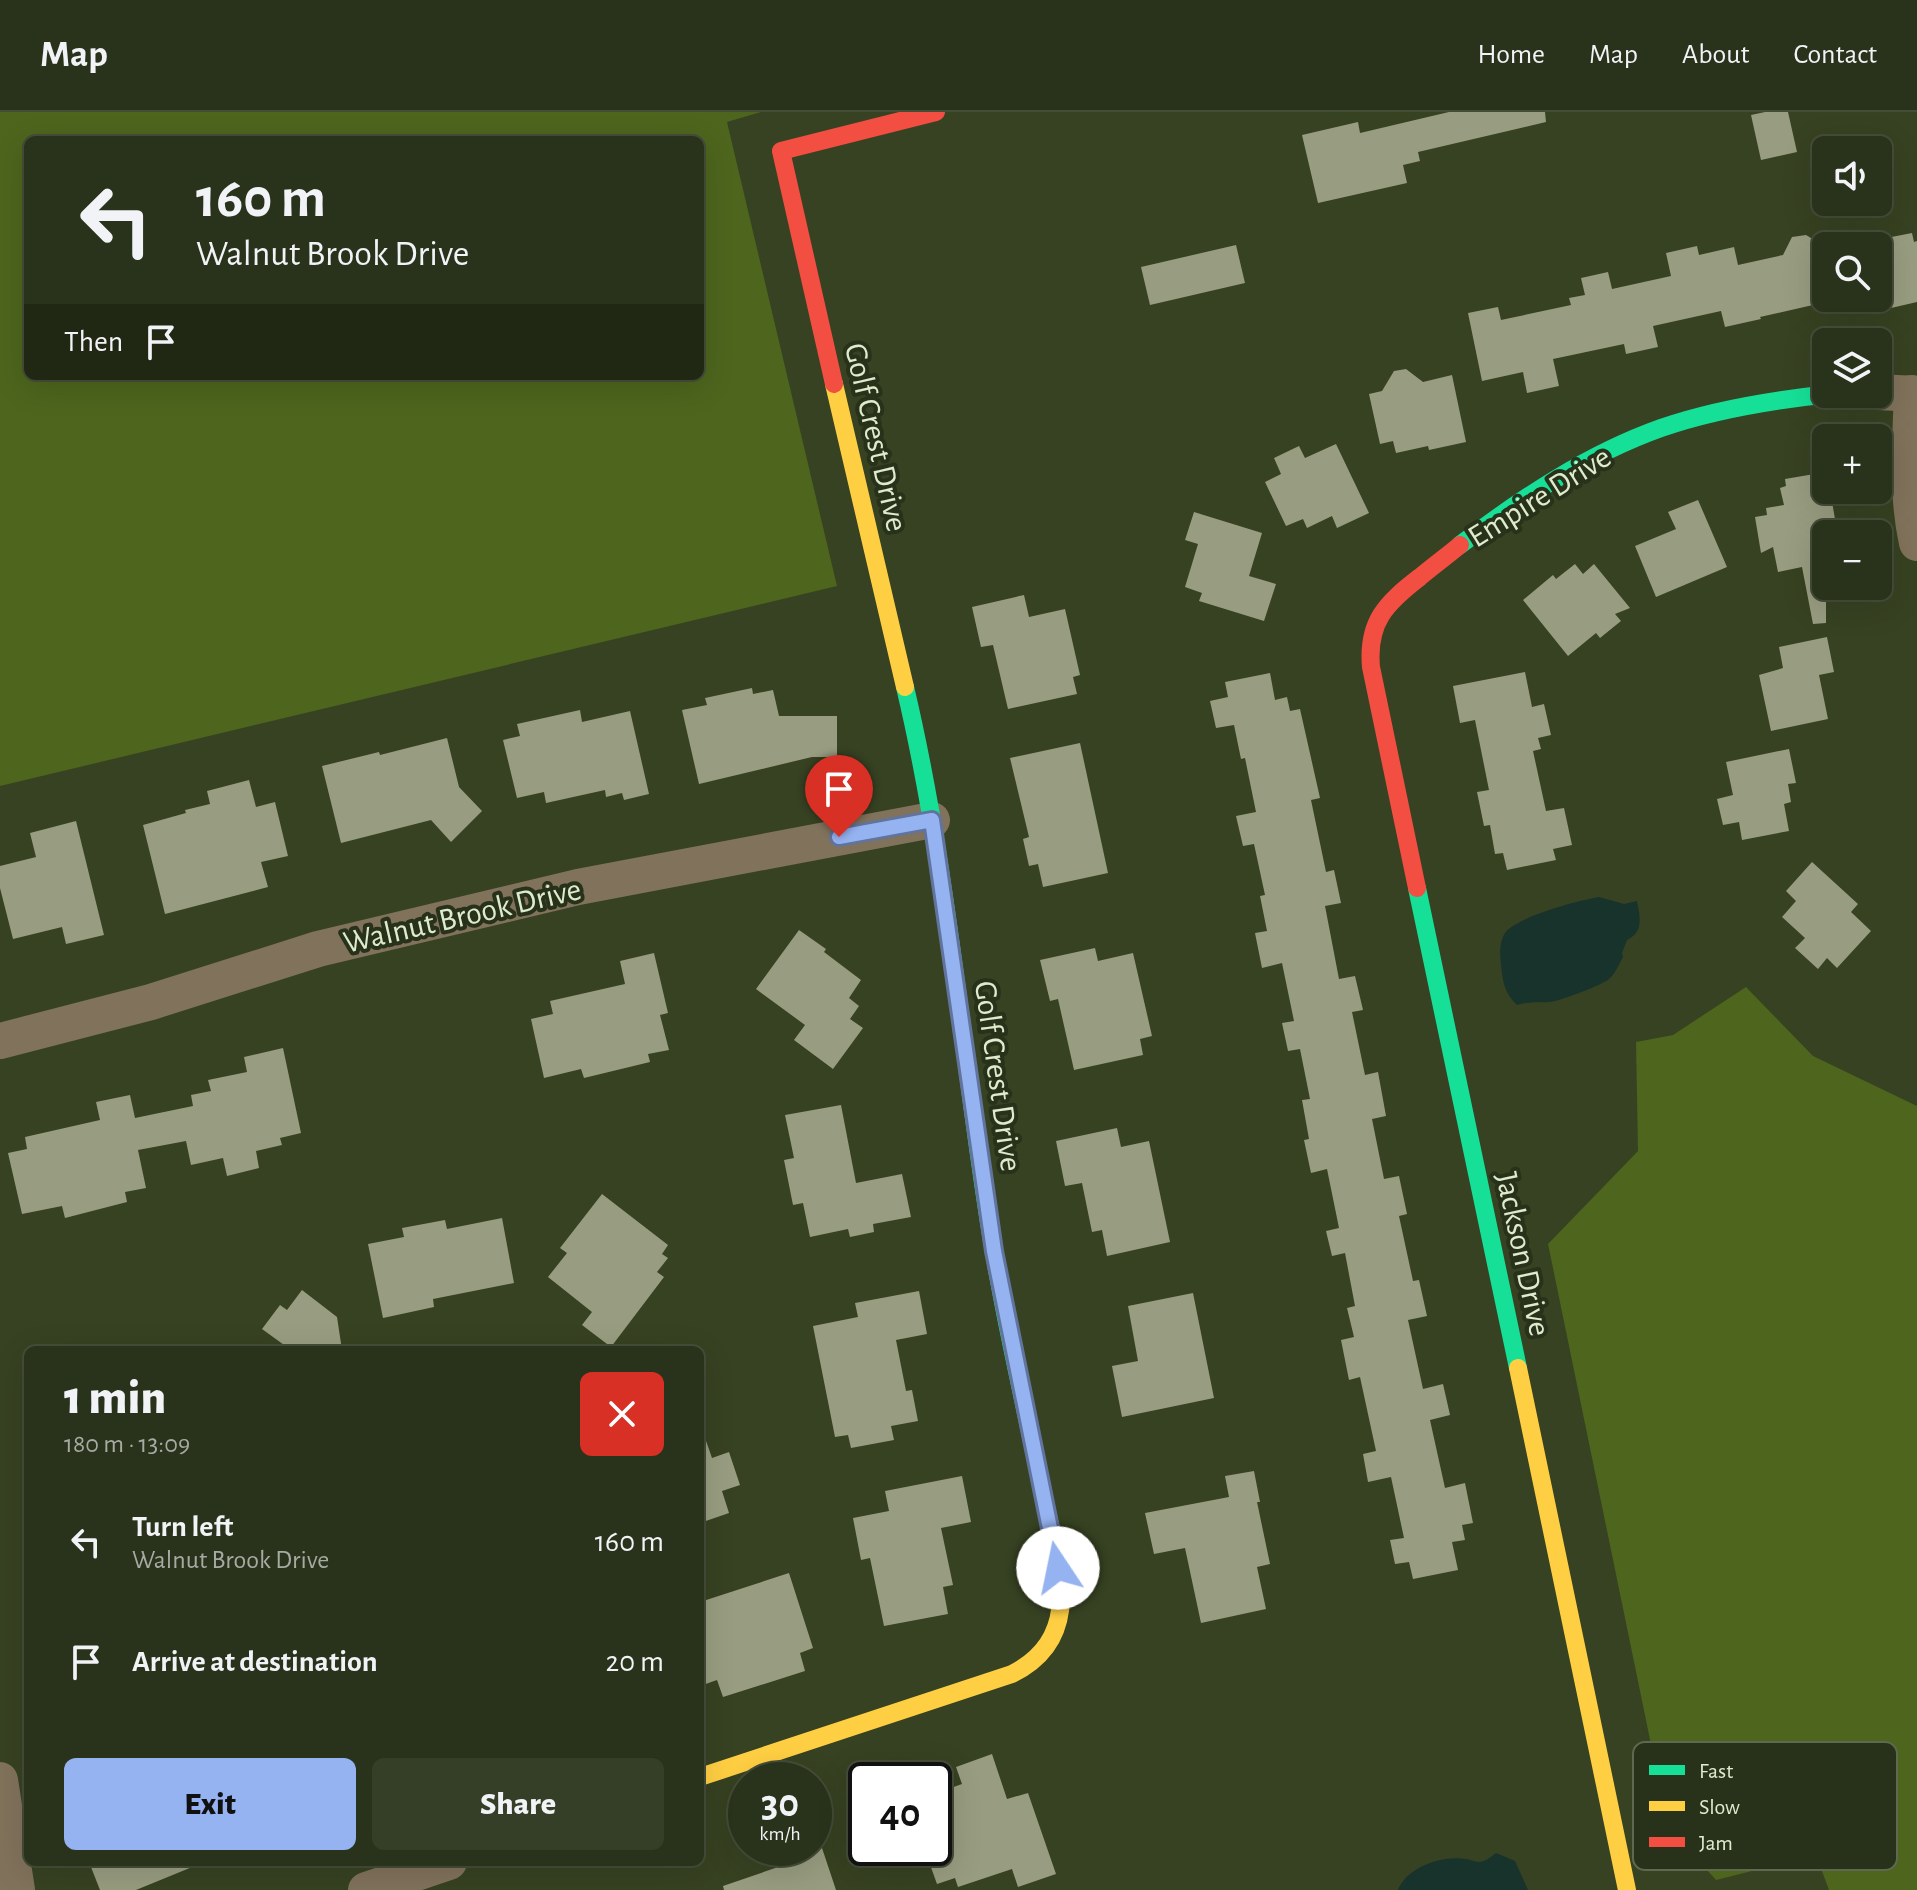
<!DOCTYPE html>
<html lang="en">
<head>
<meta charset="utf-8">
<style>
	body { margin:0; font-family:"Alegreya Sans",sans-serif; background:#353e27; color:#f1f3f6; height:100vh; display:flex; flex-direction:column; font-size:30px; white-space:nowrap }
	* { box-sizing:border-box; margin:0 }
	p { font-size:26px; color:#a5aaa2 }
	.icon { flex:none; width:44px; height:44px; fill:none; stroke:currentColor; stroke-width:2; stroke-linecap:round; stroke-linejoin:round }
	.map { position:relative; flex:1; overflow:hidden }
	.panel { position:absolute; left:24px; top:1234px; width:680px; height:520px; display:flex; flex-direction:column; background:#29321a; border-radius:12px; box-shadow:0 8px 32px #0002,0 0 0 2px #454d39 }
	.panel>* { flex:none }
	.top-card { position:absolute; left:24px; top:24px; width:680px; height:244px; border-radius:12px; box-shadow:0 8px 32px #0002,0 0 0 2px #454d39; background:#29321a; color:#f1f3f6; overflow:hidden }
	.tools { position:absolute; left:1812px; top:24px; display:grid; gap:16px }
	.tools a { display:grid; place-items:center; width:80px; height:80px; border-radius:12px; background:#29321a; box-shadow:0 8px 32px #0002,0 0 0 2px #454d39; font-size:40px }
	.speed { position:absolute; left:728px; top:1650px; display:flex; gap:16px; font-size:40px; font-weight:700; text-align:center }
	.speed>* { display:grid; place-content:center; width:104px; height:104px; border-radius:50%; background:#29321a; box-shadow:0 8px 32px #0002,0 0 0 2px #454d39; line-height:1 }
	.speed small { font-size:20px; font-weight:400 }
	.speed .limit { border:4px solid #111; border-radius:12px; background:#fff; color:#111 }
	.pin { position:absolute; display:grid; place-items:center; width:68px; height:68px; color:#fff; margin:-82px -34px; border-radius:50% 50% 50% 0; rotate:-45deg; box-shadow:0 0 8px #0007 }
	.pin .icon { rotate:45deg }
	.me { position:absolute; width:88px; margin:-44px; rotate:349deg; stroke-linejoin:round; filter:drop-shadow(0 0 6px #0008) }
	.turn { display:flex; align-items:center; gap:28px; height:168px; padding:0 40px; font-size:36px }
	.turn .icon { width:104px; height:104px; stroke-width:2.5 }
	.turn b { display:block; font-size:56px; line-height:68px }
	.then { display:flex; align-items:center; height:76px; padding:0 40px; background:#0003; gap:16px; font-size:30px }
	.round { display:grid; place-items:center; flex:none; width:84px; height:84px; border-radius:12px; background:#353e27 }
	.head { display:flex; align-items:center; justify-content:space-between; height:136px; padding:0 40px }
	h1 { font-size:48px; font-weight:800; line-height:60px }
	.action { display:flex; gap:16px; margin-top:auto; padding:16px 40px }
	.action a { flex:1; height:92px; border-radius:12px; background:#95b2f1; color:#111; font-size:32px; font-weight:800; line-height:92px; text-align:center }
	.action a+a { background:#353e27; color:#f1f3f6 }
	ul { padding:0; list-style:none }
	li { display:flex; align-items:center; gap:24px; height:120px; padding:0 40px }
	li div { flex:1 }
	li b { display:block; font-size:30px }
	li em { font-style:normal }
	header { display:flex; align-items:center; gap:48px; box-sizing:border-box; height:112px; padding:0 40px; background:#29321a; border-bottom:2px solid #454d39 }
	header strong { font-size:38px }
	nav { display:flex; gap:44px; margin-inline-start:auto; font-size:28px }
	.map>svg:first-child { display:block }
</style>
</head>
<body>
<header>
<strong>Map</strong>
<nav><a>Home</a><a>Map</a><a>About</a><a>Contact</a></nav>
</header>
<div class="map">
<svg width="1917" height="1778" viewBox="0 0 1917 1778">
	<rect width="100%" height="100%" fill="#374222"/>
	<g fill="#4d651d" fill-rule="evenodd">
		<path d="M0 0H761L727 10 837 474 0 674ZM28 28H700V264H28Z"/>
		<polygon points="1746,875 1813,944 1917,994 1917,1778 1829,1778 1816,1743 1716,1768 1668,1715 1548,1132 1638,1039 1636,930 1673,923"/>
	</g>
	<g fill="#18322c">
		<path d="M1599 785 1624 792 1637 789C1640 805 1644 820 1627 828L1622 841 1623 845C1619 852 1615 862 1609 867 1602 873 1558 890 1549 890 1534 891 1532 889 1517 893 1504 880 1503 870 1501 853 1500 843 1499 830 1505 821 1516 805 1580 788 1599 785Z"/>
		<path d="M1496 1741 1515 1749 1528 1778H1398C1407 1755 1442 1743 1466 1747 1469 1747 1475 1750 1478 1750 1485 1750 1491 1745 1496 1741Z"/>
	</g>
	<g fill="#989d81">
		<polygon points="1449,0 1545,0 1546,10 1418,40 1420,49 1403,53 1407,71 1318,91 1302,23 1358,10 1360,21"/>
		<polygon points="1765,0 1788,0 1797,40 1761,48 1751,3"/>
		<polygon points="1912,121 1914,130 1917,129 1917,190 1891,196 1876,128"/>
		<polygon points="1806,123 1826,135 1826,190 1760,205 1761,207 1725,215 1721,199 1653,214 1658,235 1626,242 1624,232 1553,247 1559,274 1527,281 1523,260 1482,269 1468,201 1498,195 1501,208 1571,193 1569,186 1585,183 1581,166 1608,160 1612,177 1671,164 1666,141 1697,134 1699,143 1734,135 1738,153 1783,143 1792,125"/>
		<polygon points="1236,133 1245,171 1150,193 1141,155"/>
		<polygon points="1406,257 1423,270 1452,263 1466,330 1429,338 1428,334 1396,341 1393,329 1380,332 1369,282 1382,279 1394,259"/>
		<polygon points="1336,332 1369,401 1337,416 1332,404 1307,416 1303,407 1286,414 1265,370 1281,362 1274,346 1299,334 1305,346"/>
		<polygon points="1826,360 1826,378 1830,378 1835,407 1826,409 1826,511 1813,512 1802,455 1778,460 1773,435 1761,441 1755,405 1767,403 1766,396 1784,393 1780,376 1786,374 1785,367"/>
		<polygon points="1698,388 1727,455 1656,485 1635,434 1676,417 1668,400"/>
		<polygon points="1194,400 1262,421 1249,464 1276,472 1264,509 1199,489 1202,481 1185,475 1198,432 1185,428"/>
		<polygon points="1575,452 1583,462 1594,452 1630,496 1615,502 1621,509 1600,526 1596,521 1568,544 1523,488 1553,463 1556,467"/>
		<polygon points="1024,483 1029,505 1065,497 1080,563 1073,565 1077,582 1008,597 993,533 981,535 972,495"/>
		<polygon points="1827,525 1834,560 1819,563 1828,607 1771,619 1759,563 1783,556 1779,535"/>
		<polygon points="1525,560 1532,595 1544,592 1551,623 1538,626 1541,637 1533,639 1546,699 1564,696 1572,733 1553,737 1556,748 1507,758 1503,741 1495,742 1490,713 1484,714 1477,680 1489,678 1475,608 1460,611 1453,574"/>
		<polygon points="1270,561 1275,588 1287,585 1290,599 1300,597 1320,686 1311,688 1326,760 1334,758 1341,791 1325,794 1339,867 1355,864 1363,898 1352,900 1365,963 1378,960 1386,1004 1372,1007 1384,1067 1399,1064 1407,1102 1399,1104 1413,1169 1419,1168 1427,1204 1408,1208 1423,1277 1443,1272 1450,1303 1430,1308 1445,1376 1465,1371 1473,1411 1462,1413 1465,1428 1452,1430 1458,1458 1413,1467 1409,1450 1395,1452 1390,1428 1404,1426 1391,1365 1368,1370 1363,1342 1376,1339 1360,1265 1349,1268 1341,1228 1354,1225 1347,1196 1355,1194 1345,1141 1332,1144 1326,1119 1339,1116 1327,1057 1311,1061 1304,1028 1309,1027 1302,988 1310,987 1300,937 1288,939 1282,911 1294,909 1282,851 1262,856 1255,821 1267,819 1260,784 1265,783 1254,732 1243,734 1236,704 1256,700 1245,646 1241,647 1234,613 1216,616 1210,589 1228,585 1225,570"/>
		<polygon points="752,576 753,582 773,578 779,604 837,604 837,645 812,645 699,672 682,598 707,593 705,586"/>
		<polygon points="580,598 582,610 630,599 649,682 624,688 622,681 606,685 605,678 546,691 544,680 517,686 503,628 520,624 517,612"/>
		<polygon points="447,626 459,675 482,699 451,730 431,708 341,731 322,654 379,640 380,643"/>
		<polygon points="1080,631 1108,761 1043,775 1038,752 1029,754 1023,727 1029,725 1010,646"/>
		<polygon points="1789,637 1796,671 1788,672 1791,690 1784,692 1789,719 1742,728 1739,710 1723,713 1717,687 1733,683 1726,650"/>
		<polygon points="249,668 256,695 275,690 288,744 261,750 268,775 165,802 143,713 186,701 185,698 210,692 207,679"/>
		<polygon points="76,709 104,823 66,832 62,815 13,827 0,776 0,754 36,745 30,721"/>
		<polygon points="1812,750 1858,792 1851,800 1871,819 1837,856 1827,846 1818,857 1795,836 1805,826 1782,805 1796,789 1786,779"/>
		<polygon points="799,818 826,837 824,840 861,868 849,886 859,894 850,907 863,916 833,957 794,928 805,913 756,877"/>
		<polygon points="1095,836 1098,849 1133,841 1152,924 1140,927 1143,943 1074,958 1058,887 1050,889 1040,848"/>
		<polygon points="654,841 668,901 660,903 669,938 648,942 650,950 584,966 581,957 544,966 531,907 553,902 550,889 625,872 620,849"/>
		<polygon points="283,936 301,1021 280,1026 282,1033 256,1039 259,1056 227,1064 223,1046 191,1053 186,1029 138,1038 146,1076 125,1080 127,1090 65,1106 62,1094 22,1102 8,1041 27,1037 25,1025 100,1008 96,990 130,983 135,1006 193,994 191,983 211,979 208,968 247,960 244,945"/>
		<polygon points="841,993 856,1071 902,1062 911,1105 873,1112 874,1120 850,1125 848,1117 810,1125 803,1091 793,1093 784,1048 794,1046 785,1003"/>
		<polygon points="1117,1016 1121,1035 1149,1029 1170,1130 1107,1144 1102,1118 1092,1120 1082,1071 1065,1074 1056,1029"/>
		<polygon points="602,1082 668,1133 662,1142 668,1146 657,1160 664,1165 611,1235 582,1213 592,1200 548,1165 567,1141 560,1136"/>
		<polygon points="502,1106 514,1171 433,1187 434,1195 383,1206 368,1132 404,1125 402,1116 445,1108 447,1117"/>
		<polygon points="302,1178 337,1205 342,1238 291,1238 262,1217 280,1193 287,1198"/>
		<polygon points="919,1179 927,1222 896,1228 906,1279 912,1278 918,1309 891,1314 894,1328 851,1336 848,1323 835,1325 813,1214 858,1205 855,1191"/>
		<polygon points="1193,1181 1214,1286 1122,1305 1112,1254 1138,1249 1128,1194"/>
		<polygon points="705,1326 712,1346 729,1340 740,1373 722,1379 729,1401 700,1411 700,1327"/>
		<polygon points="1254,1359 1260,1390 1257,1390 1270,1452 1257,1455 1266,1497 1201,1511 1185,1436 1154,1442 1145,1401 1229,1385 1225,1364"/>
		<polygon points="962,1364 971,1410 941,1416 953,1473 943,1475 948,1502 884,1514 870,1446 861,1448 853,1406 889,1399 885,1379"/>
		<polygon points="789,1461 813,1536 800,1541 805,1559 723,1585 717,1568 700,1574 700,1490"/>
		<polygon points="992,1642 1007,1687 1028,1681 1056,1762 1018,1775 1012,1757 958,1775 955,1766 937,1772 924,1736 934,1736 934,1682 962,1672 956,1655"/>
		<polygon points="778,1736 822,1736 836,1778 724,1778 723,1774 784,1753"/>
		<polygon points="89,1750 202,1750 202,1751 136,1778 100,1778"/>
	</g>
	<g fill="none" stroke-linecap="round" stroke-linejoin="round">
		<g stroke="#81725b" stroke-width="36">
			<polyline points="1878,280 1917,282"/>
			<path d="M1912 281C1910 331 1906 381 1917 431"/>
			<polyline points="0,929 151,890 318,837 578,775 932,708"/>
			<polyline points="0,1668 17,1778"/>
			<polyline points="366,1778 449,1750"/>
		</g>
		<g stroke="#16e098" stroke-width="18">
			<path d="M1460 433C1522 386 1588 342 1661 316 1716 297 1773 288 1830 282"/>
			<path d="M905 575C945 744 960 919 986 1091 1001 1193 1025 1294 1046 1395"/>
			<polyline points="1417,776 1518,1256"/>
		</g>
		<g stroke="#ffcf43" stroke-width="18">
			<polyline points="834,272 905,575"/>
			<polyline points="1518,1256 1627,1778"/>
			<path d="M700 1665 1012 1562C1084 1526 1059 1457 1046 1395"/>
		</g>
		<g stroke="#f24e42" stroke-width="18">
			<polyline points="834,272 781,39 936,0"/>
			<path d="M1417 776 1371 555C1367 510 1386 491 1420 465 1433 454 1447 444 1460 433"/>
		</g>
	</g>
	<g fill="none" stroke-linecap="round" stroke-linejoin="round">
		<defs>
			<polyline id="route" points="839,725 932,708 994,1139 1058,1456"/>
		</defs>
		<use href="#route" stroke="#61749d" stroke-width="20"/>
		<use href="#route" stroke="#95b2f1" stroke-width="14"/>
	</g>
	<g text-anchor="middle" stroke-width="8" stroke-linejoin="round" paint-order="stroke">
		<g font-size="32" fill="#deebcd" stroke="#283119">
			<text transform="translate(877 325) rotate(77)" y="11">Golf Crest Drive</text>
			<text transform="translate(1539 384) rotate(-32)" y="11">Empire Drive</text>
			<text transform="translate(462 803) rotate(-13)" y="11">Walnut Brook Drive</text>
			<text transform="translate(999 964) rotate(82)" y="11">Golf Crest Drive</text>
			<text transform="translate(1524 1142) rotate(78)" y="11">Jackson Drive</text>
		</g>
	</g>
	<rect x="1633" y="1630" width="264" height="128" rx="12" fill="#283119" stroke="#5f694f" stroke-width="2"/>
	<rect x="1649" y="1653" width="36" height="10" fill="#16e098"/>
	<rect x="1649" y="1689" width="36" height="10" fill="#ffcf43"/>
	<rect x="1649" y="1725" width="36" height="10" fill="#f24e42"/>
	<g font-size="22" fill="#deebcd">
		<text x="1699" y="1666">Fast</text>
		<text x="1699" y="1702">Slow</text>
		<text x="1699" y="1738">Jam</text>
	</g>
</svg>
<div class="tools">
<a><svg class="icon" aria-label="sound" viewBox="0 0 24 24"><path d="M4 9h4l5-4v14l-5-4H4zM17 9q2 3 0 6"/></svg></a>
<a><svg class="icon" aria-label="search" viewBox="0 0 24 24"><circle cx="10" cy="10" r="6"/><path d="M15 15l6 6"/></svg></a>
<a><svg class="icon" aria-label="layers" viewBox="0 0 24 24"><path d="M12 4l9 5-9 5-9-5zM3 14l9 5 9-5"/></svg></a>
<a>+</a>
<a>−</a>
</div>
<div class="speed"><div>30<small>km/h</small></div><div class="limit">40</div></div>
<div class="pin" style="left:839px;top:725px;background:#d93025"><svg class="icon" aria-label="arrive" viewBox="0 0 24 24"><path d="M6 21V4h12l-3 4 3 4H6"/></svg></div>
<svg class="me" style="left:1058px;top:1456px" viewBox="-20 -20 40 40"><circle r="19" fill="#fff"/><path d="M0-13L10 11 0 6-10 11z" fill="#95b2f1"/></svg>
<div class="top-card">
<div class="turn"><svg class="icon" aria-label="left" viewBox="0 0 24 24"><path d="M17 20v-9H6M10 6l-5 5 5 5"/></svg><div><b>160 m</b>Walnut Brook Drive</div></div>
<div class="then">Then<svg class="icon" aria-label="arrive" viewBox="0 0 24 24"><path d="M6 21V4h12l-3 4 3 4H6"/></svg></div>
</div>
<section class="panel">
<div class="head"><div><h1>1 min</h1><p>180 m · 13:09</p></div><a class="round" style="background:#d93025;color:#fff"><svg class="icon" aria-label="close" viewBox="0 0 24 24"><path d="M6 6l12 12M18 6L6 18"/></svg></a></div>
<ul>
<li><svg class="icon" aria-label="left" viewBox="0 0 24 24"><path d="M17 20v-9H6M10 6l-5 5 5 5"/></svg><div><b>Turn left</b><p>Walnut Brook Drive</p></div><em>160 m</em></li>
<li><svg class="icon" aria-label="arrive" viewBox="0 0 24 24"><path d="M6 21V4h12l-3 4 3 4H6"/></svg><div><b>Arrive at destination</b></div><em>20 m</em></li>
</ul>
<div class="action"><a>Exit</a><a>Share</a></div>
</section>
</div>
</body>
</html>
